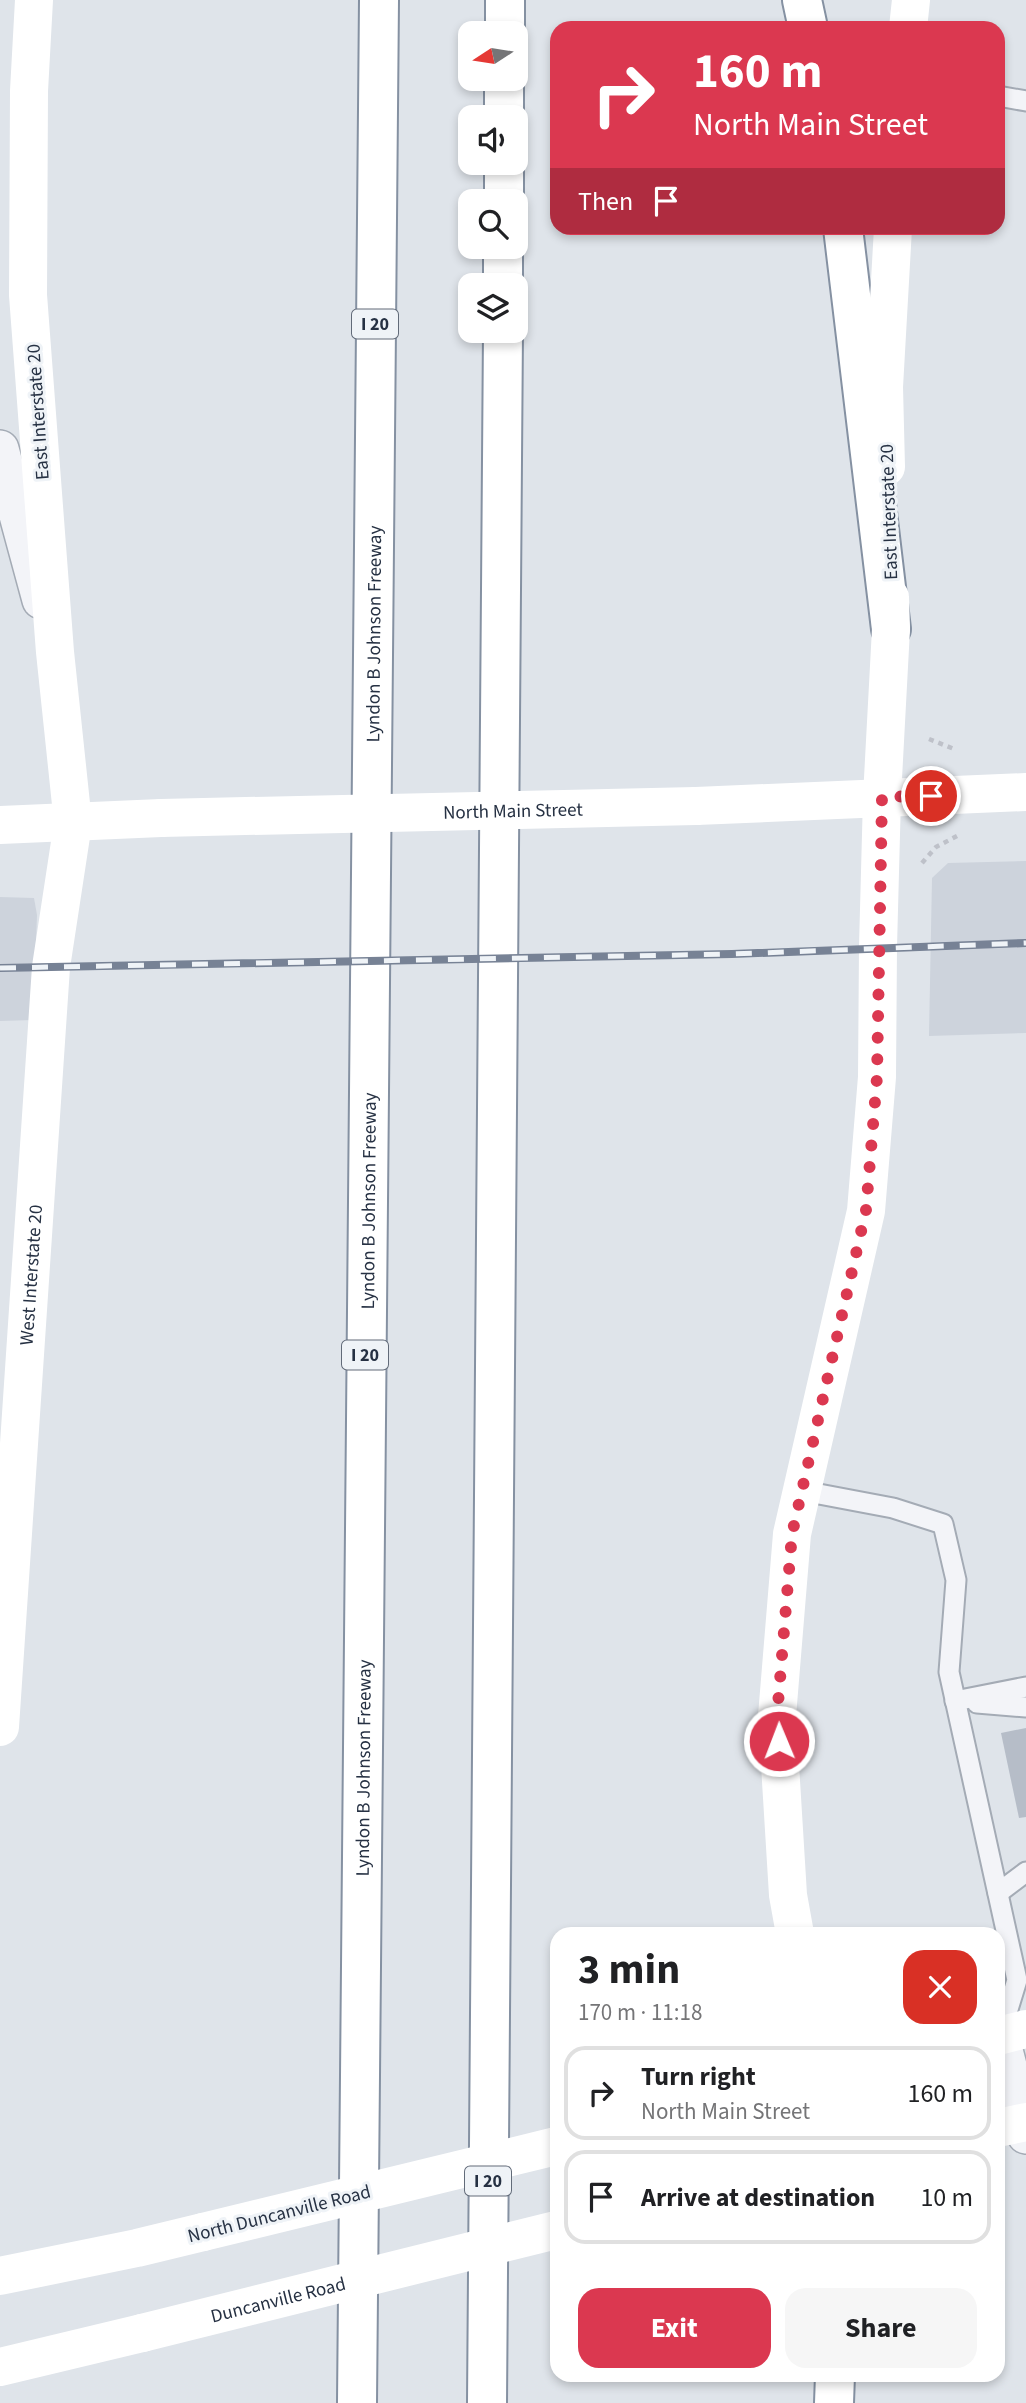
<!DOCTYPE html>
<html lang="en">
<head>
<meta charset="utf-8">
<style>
	body { margin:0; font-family:"Source Sans 3",sans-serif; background:#f6f6f6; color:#202124; height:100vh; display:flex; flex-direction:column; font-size:26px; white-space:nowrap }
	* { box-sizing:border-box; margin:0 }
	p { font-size:23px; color:#757577 }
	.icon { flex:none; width:38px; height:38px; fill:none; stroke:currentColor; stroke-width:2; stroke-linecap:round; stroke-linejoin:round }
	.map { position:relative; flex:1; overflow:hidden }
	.drawer { position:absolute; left:550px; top:1927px; width:455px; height:455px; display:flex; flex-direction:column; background:#fff; border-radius:21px; box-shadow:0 4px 10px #0003 }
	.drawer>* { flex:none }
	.top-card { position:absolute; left:550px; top:21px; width:455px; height:214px; border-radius:21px; box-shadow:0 4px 10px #0003; background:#db3850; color:#fff; overflow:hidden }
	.needle { width:46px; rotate:258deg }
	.buttons { position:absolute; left:458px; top:21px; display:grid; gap:14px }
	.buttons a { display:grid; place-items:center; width:70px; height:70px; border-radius:14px; background:#fff; box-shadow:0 4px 10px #0003; font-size:35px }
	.pin { position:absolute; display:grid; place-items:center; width:60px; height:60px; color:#fff; margin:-30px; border:4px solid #fff; border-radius:50%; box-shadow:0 2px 7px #0007 }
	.me { position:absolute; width:77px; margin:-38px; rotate:359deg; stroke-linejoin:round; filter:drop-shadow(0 0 5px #0008) }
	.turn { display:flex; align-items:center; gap:24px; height:147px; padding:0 28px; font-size:32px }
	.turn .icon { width:91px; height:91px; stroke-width:2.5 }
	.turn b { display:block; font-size:49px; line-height:60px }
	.then { display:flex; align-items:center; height:66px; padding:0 28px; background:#0003; gap:14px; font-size:26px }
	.round { display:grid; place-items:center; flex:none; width:74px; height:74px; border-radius:21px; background:#f6f6f6 }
	.overview { display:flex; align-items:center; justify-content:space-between; height:119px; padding:0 28px }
	h1 { font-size:42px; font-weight:700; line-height:52px }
	.action { display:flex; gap:14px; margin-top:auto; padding:14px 28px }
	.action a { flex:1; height:80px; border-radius:21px; background:#db3850; color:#fff; font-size:28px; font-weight:700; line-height:80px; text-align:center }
	.action a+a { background:#f6f6f6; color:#202124 }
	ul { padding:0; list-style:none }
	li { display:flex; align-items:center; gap:21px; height:94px; margin:0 14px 10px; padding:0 14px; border:4px solid #e0e0e0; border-radius:21px }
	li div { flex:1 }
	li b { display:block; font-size:26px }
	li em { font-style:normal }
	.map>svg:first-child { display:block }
</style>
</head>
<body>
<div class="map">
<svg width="1026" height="2403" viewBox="0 0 1026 2403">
	<rect width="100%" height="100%" fill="#dfe4ea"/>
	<g fill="#cdd3dc">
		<polygon points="1026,861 1026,1033 929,1036 932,878 948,863"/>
		<polygon points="0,897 34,898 37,915 33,1020 0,1021"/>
	</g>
	<polygon fill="#b6bdc8" points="1026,1728 1026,1817 1019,1818 1001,1733"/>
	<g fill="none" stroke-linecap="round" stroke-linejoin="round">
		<defs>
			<g id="lane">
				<polyline points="998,96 1026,101"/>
				<polyline points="803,1491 893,1508 943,1524 956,1580 949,1672 1017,1980 1000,2035"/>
				<polyline points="955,1701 1026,1687"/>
				<polyline points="977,1703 1026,1707"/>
				<polyline points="998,1893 1026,1872"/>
			</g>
			<g id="street">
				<polyline points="0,449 41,600"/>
				<polyline points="1000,2035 1026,2135"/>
			</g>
			<g id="highway">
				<polyline points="802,0 808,28"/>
				<polyline points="505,33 505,0"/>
				<polyline points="504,117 504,79"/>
				<polyline points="504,201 504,163"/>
				<polyline points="843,228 891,629"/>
				<polyline points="503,285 503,247"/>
				<path id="s2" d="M357 2403 379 0"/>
				<polyline points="487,2403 503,331"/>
				<polyline points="834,2403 835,2375"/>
			</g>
		</defs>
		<use href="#lane" stroke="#a4abb5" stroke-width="23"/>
		<use href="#street" stroke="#a4abb5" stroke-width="40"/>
		<use href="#highway" stroke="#8591a2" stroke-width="42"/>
		<g stroke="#bec1c9" stroke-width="4.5" stroke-dasharray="5 5" stroke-linecap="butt">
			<polyline points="929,739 954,749"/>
			<polyline points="922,863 936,847 957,836"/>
		</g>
		<use href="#lane" stroke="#f3f4f8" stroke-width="19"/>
		<use href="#street" stroke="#f3f4f8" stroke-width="37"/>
		<g stroke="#fff" stroke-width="38">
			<polyline points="908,28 911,0"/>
			<polyline points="886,467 884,387 893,228"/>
			<polyline points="696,806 1026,792"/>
			<polyline points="0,825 161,818"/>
			<path id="s1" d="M0 1727 51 967 73 823 55 652 28 295 29 91 34 0"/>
			<polyline points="795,1934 788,1895 777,1716 792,1534 866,1211 877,1077 878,947 882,797 891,629 890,597"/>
			<polyline points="998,2036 1026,2029"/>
			<polyline points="998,2128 1026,2122"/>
			<polyline points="0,2276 137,2248 203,2232"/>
			<polyline points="0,2367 142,2333"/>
		</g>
		<use href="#highway" stroke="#fff" stroke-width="38"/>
		<defs>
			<polyline id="rail" points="0,968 732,954 1026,943"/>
		</defs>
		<use href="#rail" stroke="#778295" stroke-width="8"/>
		<use href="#rail" stroke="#eff3f7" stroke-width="5" stroke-dasharray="16" stroke-linecap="butt"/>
		<g stroke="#fff" stroke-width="38">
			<path id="s3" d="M161 818 696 806"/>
			<polyline points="203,2232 556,2146"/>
			<path id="s4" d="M142 2333 556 2230"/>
		</g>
	</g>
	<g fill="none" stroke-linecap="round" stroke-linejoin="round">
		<polyline stroke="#db3850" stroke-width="12" stroke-dasharray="0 21.6" points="779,1741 777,1716 792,1534 866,1210 877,1077 882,797 931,796"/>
	</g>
	<g text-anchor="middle" stroke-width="6" stroke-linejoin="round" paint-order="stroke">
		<g fill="#eff3f7" stroke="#626b79" stroke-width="2">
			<rect x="352" y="309.5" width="46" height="29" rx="5"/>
			<rect x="342" y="1340.5" width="46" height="29" rx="5"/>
			<rect x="465" y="2166.5" width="46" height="29" rx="5"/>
		</g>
		<g font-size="18" font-weight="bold" fill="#263143">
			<text x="375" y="330">I 20</text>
			<text x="365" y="1361">I 20</text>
			<text x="488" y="2187">I 20</text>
		</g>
		<g font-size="19" fill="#263143" stroke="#eff3f7">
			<text transform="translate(37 412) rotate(-94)" y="7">East Interstate 20</text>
			<text transform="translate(888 512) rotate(-92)" y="7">East Interstate 20</text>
			<text dy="7" stroke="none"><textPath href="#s2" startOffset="1769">Lyndon B Johnson Freeway</textPath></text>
			<text dy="7" stroke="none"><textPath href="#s3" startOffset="352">North Main Street</textPath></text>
			<text dy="7" stroke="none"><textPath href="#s2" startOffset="1202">Lyndon B Johnson Freeway</textPath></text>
			<text dy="7" stroke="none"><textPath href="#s1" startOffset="453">West Interstate 20</textPath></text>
			<text dy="7" stroke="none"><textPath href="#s2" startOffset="635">Lyndon B Johnson Freeway</textPath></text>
			<text transform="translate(279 2213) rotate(-14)" y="7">North Duncanville Road</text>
			<text dy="7" stroke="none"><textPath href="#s4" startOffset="140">Duncanville Road</textPath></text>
		</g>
	</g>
</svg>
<div class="buttons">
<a><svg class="needle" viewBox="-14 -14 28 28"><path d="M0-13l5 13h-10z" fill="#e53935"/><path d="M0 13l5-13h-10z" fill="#757577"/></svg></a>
<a><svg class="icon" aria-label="sound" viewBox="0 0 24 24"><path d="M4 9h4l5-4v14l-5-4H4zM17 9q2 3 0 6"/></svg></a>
<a><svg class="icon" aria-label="search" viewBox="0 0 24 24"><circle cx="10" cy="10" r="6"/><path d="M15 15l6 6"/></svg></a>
<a><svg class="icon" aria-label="layers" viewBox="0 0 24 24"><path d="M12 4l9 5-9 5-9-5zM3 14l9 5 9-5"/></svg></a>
</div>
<div class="pin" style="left:931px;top:796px;background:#d93025"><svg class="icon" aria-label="arrive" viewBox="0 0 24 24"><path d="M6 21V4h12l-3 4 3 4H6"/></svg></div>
<svg class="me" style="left:779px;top:1741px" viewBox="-20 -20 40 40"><circle r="17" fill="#db3850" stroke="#fff" stroke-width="3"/><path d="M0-11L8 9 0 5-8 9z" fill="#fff"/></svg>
<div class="top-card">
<div class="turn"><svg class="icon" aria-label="right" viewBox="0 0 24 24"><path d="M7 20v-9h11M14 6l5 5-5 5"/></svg><div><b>160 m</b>North Main Street</div></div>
<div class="then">Then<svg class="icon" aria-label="arrive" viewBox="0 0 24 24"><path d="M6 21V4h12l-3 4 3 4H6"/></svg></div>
</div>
<section class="drawer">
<div class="overview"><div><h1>3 min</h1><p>170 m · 11:18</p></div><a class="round" style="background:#d93025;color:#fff"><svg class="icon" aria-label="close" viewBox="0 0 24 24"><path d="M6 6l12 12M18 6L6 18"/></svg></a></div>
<ul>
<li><svg class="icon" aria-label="right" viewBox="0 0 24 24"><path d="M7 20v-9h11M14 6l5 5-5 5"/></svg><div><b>Turn right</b><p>North Main Street</p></div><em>160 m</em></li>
<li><svg class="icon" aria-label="arrive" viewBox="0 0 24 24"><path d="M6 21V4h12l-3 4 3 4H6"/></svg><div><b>Arrive at destination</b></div><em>10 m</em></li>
</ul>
<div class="action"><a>Exit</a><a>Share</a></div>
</section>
</div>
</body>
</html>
